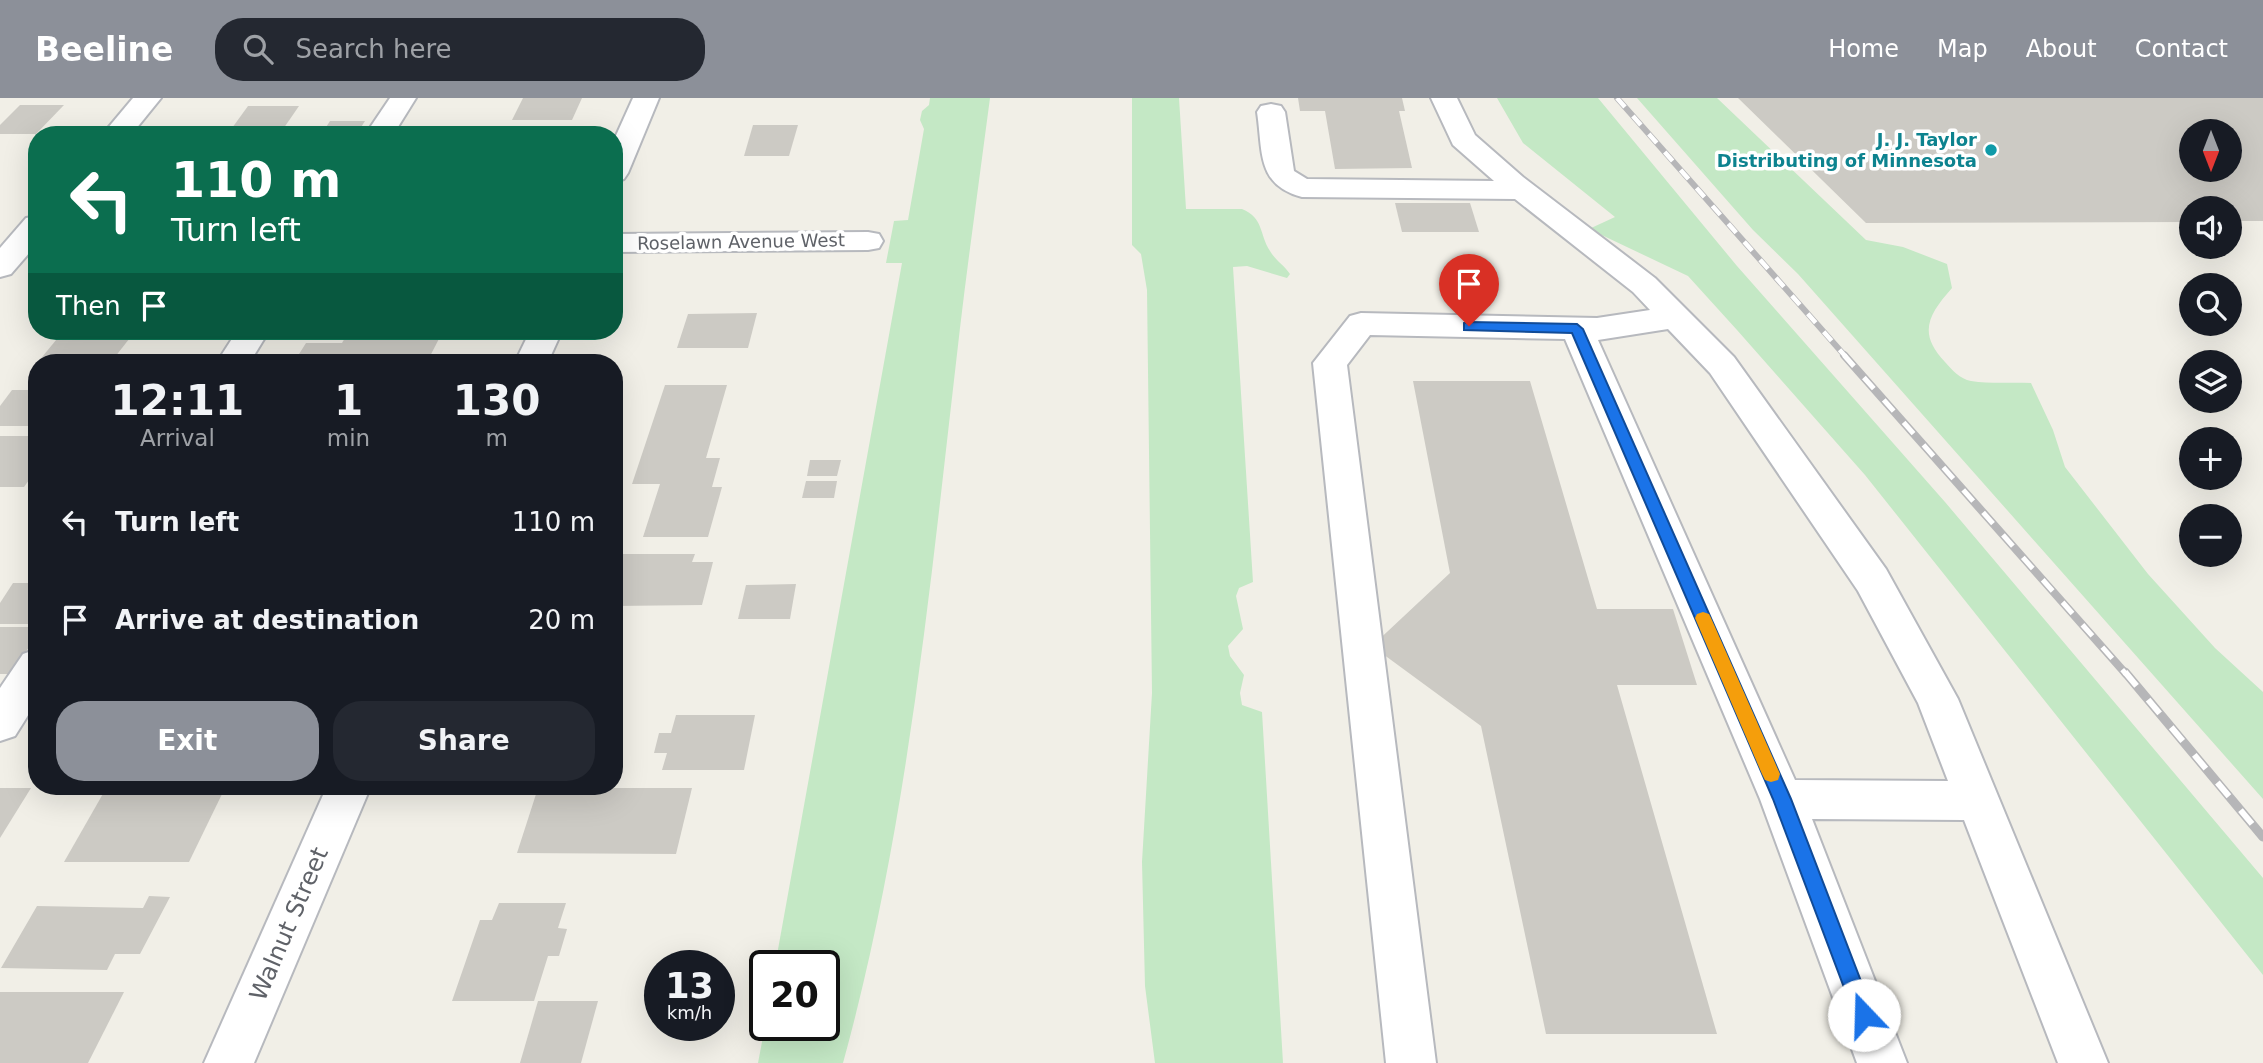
<!DOCTYPE html>
<html lang="en">
<head>
<meta charset="utf-8">
<style>
	body { margin:0; font-family:"DejaVu Sans",sans-serif; background:#242831; color:#f1f3f6; height:100vh; display:flex; flex-direction:column; font-size:26px; white-space:nowrap }
	* { box-sizing:border-box; margin:0 }
	p { font-size:23px; color:#9ea1a6 }
	.icon { flex:none; width:38px; height:38px; fill:none; stroke:currentColor; stroke-width:2; stroke-linecap:round; stroke-linejoin:round }
	.map { position:relative; flex:1; overflow:hidden }
	.drawer { position:absolute; left:28px; top:256px; width:595px; height:441px; display:flex; flex-direction:column; background:#171b24; border-radius:28px; box-shadow:0 7px 28px #0002 }
	.drawer>* { flex:none }
	.hud { position:absolute; left:28px; top:28px; width:595px; height:214px; border-radius:28px; box-shadow:0 7px 28px #0002; background:#0b6e4f; color:#fff; overflow:hidden }
	.needle { width:46px; rotate:180deg }
	.fabs { position:absolute; left:2179px; top:21px; display:grid; gap:14px }
	.fabs a { display:grid; place-items:center; width:63px; height:63px; border-radius:50%; background:#171b24; box-shadow:0 7px 28px #0002; font-size:35px }
	.speed { position:absolute; left:644px; top:852px; display:flex; gap:14px; font-size:35px; font-weight:700; text-align:center }
	.speed>* { display:grid; place-content:center; width:91px; height:91px; border-radius:50%; background:#171b24; box-shadow:0 7px 28px #0002; line-height:1 }
	.speed small { font-size:18px; font-weight:400 }
	.speed .limit { border:4px solid #111; border-radius:10px; background:#fff; color:#111 }
	.pin { position:absolute; display:grid; place-items:center; width:60px; height:60px; color:#fff; margin:-72px -30px; border-radius:50% 50% 50% 0; rotate:-45deg; box-shadow:0 0 7px #0007 }
	.pin .icon { rotate:45deg }
	.me { position:absolute; width:77px; margin:-38px; rotate:339deg; stroke-linejoin:round; filter:drop-shadow(0 0 5px #0008) }
	.turn { display:flex; align-items:center; gap:24px; height:147px; padding:0 28px; font-size:32px }
	.turn .icon { width:91px; height:91px; stroke-width:2.5 }
	.turn b { display:block; font-size:49px; line-height:60px }
	.then { display:flex; align-items:center; height:66px; padding:0 28px; background:#0003; gap:14px; font-size:26px }
	.eta { display:flex; justify-content:space-evenly; align-items:center; height:119px; text-align:center }
	.eta b { font-size:42px; font-weight:800; line-height:49px }
	.button { display:flex; gap:14px; margin-top:auto; padding:14px 28px }
	.button a { flex:1; height:80px; border-radius:28px; background:#8c9099; color:#fff; font-size:28px; font-weight:800; line-height:80px; text-align:center }
	.button a+a { background:#242831; color:#f1f3f6 }
	ul { padding:0; list-style:none }
	li { display:flex; align-items:center; gap:21px; height:98px; padding:0 28px }
	li div { flex:1 }
	li b { display:block; font-size:26px }
	li em { font-style:normal }
	header { display:flex; align-items:center; gap:42px; box-sizing:border-box; height:98px; padding:0 35px; background:#8c9099; color:#fff }
	header strong { font-size:33px }
	nav { display:flex; gap:38px; margin-inline-start:auto; font-size:24px }
	.search { width:490px; height:63px; background:#242831; display:flex; align-items:center; gap:18px; box-sizing:border-box; padding:0 24px; border-radius:28px; color:#9ea1a6; font-size:26px }
	.map>svg:first-child { display:block }
</style>
</head>
<body>
<header>
<strong>Beeline</strong>
<div class="search"><svg class="icon" aria-label="search" viewBox="0 0 24 24"><circle cx="10" cy="10" r="6"/><path d="M15 15l6 6"/></svg>Search here</div>
<nav><a>Home</a><a>Map</a><a>About</a><a>Contact</a></nav>
</header>
<div class="map">
<svg width="2263" height="965" viewBox="0 0 2263 965">
	<rect width="100%" height="100%" fill="#f1efe7"/>
	<g fill="#c4e8c5">
		<path d="M930 0H990C980 77 969 154 960 230 931 477 909 725 843 965H758L765 928H824V868H775L902 165H886L894 123 908 122 924 31 920 22 922 13 929 7Z"/>
		<path d="M1132 0H1179L1186 111H1242C1264 120 1259 136 1270 153 1275 162 1284 167 1290 176L1287 180 1247 168 1233 169 1253 484 1239 490 1236 498 1243 531 1228 548 1230 558 1244 577 1240 595 1242 607 1262 614 1283 965H1155L1145 888 1142 764 1152 595 1147 192 1141 156 1132 147Z"/>
		<polygon points="1497,0 1598,0 1737,168 1945,404 2263,780 2263,877 1865,377 1737,232 1688,178 1589,131 1615,119 1523,45"/>
		<path d="M1637 0H1717L1866 142 1903 149 1947 166 1952 190C1929 216 1917 235 1945 264 1952 272 1960 281 1971 283 1990 286 2011 284 2031 285L2053 332 2065 369 2148 476 2215 550 2263 594V701L1798 176 1753 132Z"/>
	</g>
	<g fill="#cccac4" fill-rule="evenodd">
		<polygon points="523,0 582,0 572,22 512,22"/>
		<polygon points="1298,0 1402,0 1405,13 1399,13 1412,70 1335,71 1325,13 1300,13"/>
		<path d="M1738 0H2263V123H2230V110H2191V124L1866 125ZM2191 33H2230V72H2191Z"/>
		<polygon points="20,7 64,7 36,36 0,36 0,27"/>
		<polygon points="248,8 299,8 279,37 227,37"/>
		<polygon points="330,23 365,23 356,37 321,37"/>
		<polygon points="753,27 798,27 789,58 744,58"/>
		<polygon points="503,28 498,37 466,37 470,29"/>
		<polygon points="504,28 546,28 542,37 500,37"/>
		<polygon points="1395,105 1470,105 1479,134 1402,134"/>
		<polygon points="757,215 748,250 677,250 688,216"/>
		<polygon points="349,233 382,233 380,236 443,233 427,264 294,264 306,245 342,245"/>
		<polygon points="61,236 133,236 111,264 38,264"/>
		<polygon points="1413,283 1530,283 1597,511 1673,511 1697,587 1617,587 1717,936 1546,936 1481,628 1372,548 1450,475"/>
		<polygon points="665,287 727,287 706,360 720,360 712,389 722,389 708,439 643,439 660,386 632,386"/>
		<polygon points="12,292 37,292 37,328 0,328 0,308"/>
		<polygon points="0,338 37,338 37,371 24,389 0,389"/>
		<polygon points="810,362 841,362 837,378 807,378"/>
		<polygon points="806,383 837,383 834,400 802,400"/>
		<polygon points="615,456 695,456 692,464 713,464 702,507 614,508"/>
		<polygon points="13,485 37,485 37,526 0,526 0,505"/>
		<polygon points="796,486 790,521 738,521 746,487"/>
		<polygon points="0,529 37,529 37,537 11,576 0,576"/>
		<polygon points="676,617 755,617 744,672 662,672 667,655 654,655 659,635 671,635"/>
		<polygon points="0,690 31,690 0,740"/>
		<polygon points="538,690 692,690 676,756 517,755"/>
		<polygon points="104,694 223,694 189,764 64,764"/>
		<polygon points="149,798 170,799 140,856 115,856 107,872 1,870 37,808 143,810"/>
		<polygon points="499,805 566,805 558,830 567,831 559,858 548,858 534,903 452,903 480,822 492,822"/>
		<polygon points="0,894 124,894 88,965 0,965"/>
		<polygon points="538,903 598,903 581,965 520,965"/>
	</g>
	<g fill="none" stroke-linecap="round" stroke-linejoin="round">
		<defs>
			<g id="minor">
				<polygon points="133,0 161,0 131,37 102,37"/>
				<polygon points="390,0 416,0 393,37 365,37"/>
				<polygon points="633,0 659,0 628,75 624,81 614,84 614,42"/>
				<path d="M1431 0H1457L1475 37 1523 79 1655 180 1734 259 1886 471 1958 601 2108 965H2058L1964 722 1812 721 1907 965H1857L1760 701 1565 241 1370 237 1347 267 1436 965H1386L1313 265 1350 218 1361 215 1597 220 1650 212 1633 194 1515 101 1302 99C1256 87 1263 53 1257 14L1261 8 1271 6 1281 8 1285 14 1294 73 1307 81 1494 83 1453 47ZM1668 231 1710 275 1858 493 1918 605 1948 683 1795 682 1598 242Z"/>
				<polygon points="37,118 37,146 11,176 0,179 0,150 26,120"/>
				<polygon points="868,134 879,136 883,143 879,150 868,152 614,154 614,136"/>
				<polygon points="237,233 269,233 250,264 217,264"/>
				<polygon points="530,233 562,233 548,264 515,264"/>
				<polygon points="37,551 37,603 15,638 0,643 0,590 23,556"/>
				<polygon points="327,688 371,688 254,965 204,965"/>
			</g>
		</defs>
		<use href="#minor" stroke="#b7b9be" stroke-width="4"/>
		<use href="#minor" fill="#fff" fill-rule="evenodd"/>
		<defs>
			<polyline id="rail-far2" points="1617,0 1846,259"/>
			<polyline id="rail-far1" points="1844,257 2126,576"/>
			<polyline id="rail" points="2125,574 2263,739"/>
		</defs>
		<use href="#rail-far2" stroke="#b6b6b8" stroke-width="6"/>
		<use href="#rail-far1" stroke="#b6b6b8" stroke-width="8"/>
		<use href="#rail" stroke="#b6b6b8" stroke-width="9"/>
		<use href="#rail-far2" stroke="#fff" stroke-width="4.5" stroke-dasharray="12" stroke-linecap="butt"/>
		<use href="#rail-far1" stroke="#fff" stroke-width="5" stroke-dasharray="15" stroke-linecap="butt"/>
		<use href="#rail" stroke="#fff" stroke-width="6" stroke-dasharray="18" stroke-linecap="butt"/>
	</g>
	<polygon fill="#1a73e8" stroke="#114b97" stroke-width="2" points="1469,224 1577,226 1583,231 1791,701 1874,917 1871,924 1864,927 1857,924 1773,701 1572,235 1464,232 1464,225"/>
	<polygon fill="#f59e0b" points="1703,514 1709,516 1711,520 1780,676 1778,682 1771,684 1765,682 1762,676 1695,520 1697,516"/>
	<circle fill="#0f9aa8" stroke="#fff" stroke-width="2.5" cx="1991" cy="52" r="7"/>
	<g text-anchor="middle" stroke-width="7" stroke-linejoin="round" paint-order="stroke">
		<g font-size="18" font-weight="bold" fill="#0d838f" stroke="#fff" text-anchor="end">
			<text x="1977" y="48">J. J. Taylor<tspan x="1977" dy="21">Distributing of Minnesota</tspan></text>
		</g>
		<g font-size="18" fill="#5f6268" stroke="#fff">
			<text transform="translate(741 144) rotate(-1)" y="6">Roselawn Avenue West</text>
		</g>
		<g font-size="24" fill="#5f6268" stroke="#fff">
			<text transform="translate(289 826) rotate(-67)" y="8">Walnut Street</text>
		</g>
	</g>
</svg>
<div class="fabs">
<a><svg class="needle" viewBox="-14 -14 28 28"><path d="M0-13l5 13h-10z" fill="#e53935"/><path d="M0 13l5-13h-10z" fill="#9ea1a6"/></svg></a>
<a><svg class="icon" aria-label="sound" viewBox="0 0 24 24"><path d="M4 9h4l5-4v14l-5-4H4zM17 9q2 3 0 6"/></svg></a>
<a><svg class="icon" aria-label="search" viewBox="0 0 24 24"><circle cx="10" cy="10" r="6"/><path d="M15 15l6 6"/></svg></a>
<a><svg class="icon" aria-label="layers" viewBox="0 0 24 24"><path d="M12 4l9 5-9 5-9-5zM3 14l9 5 9-5"/></svg></a>
<a>+</a>
<a>−</a>
</div>
<div class="speed"><div>13<small>km/h</small></div><div class="limit">20</div></div>
<div class="pin" style="left:1469px;top:228px;background:#d93025"><svg class="icon" aria-label="arrive" viewBox="0 0 24 24"><path d="M6 21V4h12l-3 4 3 4H6"/></svg></div>
<svg class="me" style="left:1864px;top:917px" viewBox="-20 -20 40 40"><circle r="19" fill="#fff"/><path d="M0-13L10 11 0 6-10 11z" fill="#1a73e8"/></svg>
<div class="hud">
<div class="turn"><svg class="icon" aria-label="left" viewBox="0 0 24 24"><path d="M17 20v-9H6M10 6l-5 5 5 5"/></svg><div><b>110 m</b>Turn left</div></div>
<div class="then">Then<svg class="icon" aria-label="arrive" viewBox="0 0 24 24"><path d="M6 21V4h12l-3 4 3 4H6"/></svg></div>
</div>
<section class="drawer">
<div class="eta">
<div><b>12:11</b><p>Arrival</p></div>
<div><b>1</b><p>min</p></div>
<div><b>130</b><p>m</p></div>
</div>
<ul>
<li><svg class="icon" aria-label="left" viewBox="0 0 24 24"><path d="M17 20v-9H6M10 6l-5 5 5 5"/></svg><div><b>Turn left</b></div><em>110 m</em></li>
<li><svg class="icon" aria-label="arrive" viewBox="0 0 24 24"><path d="M6 21V4h12l-3 4 3 4H6"/></svg><div><b>Arrive at destination</b></div><em>20 m</em></li>
</ul>
<div class="button"><a>Exit</a><a>Share</a></div>
</section>
</div>
</body>
</html>
